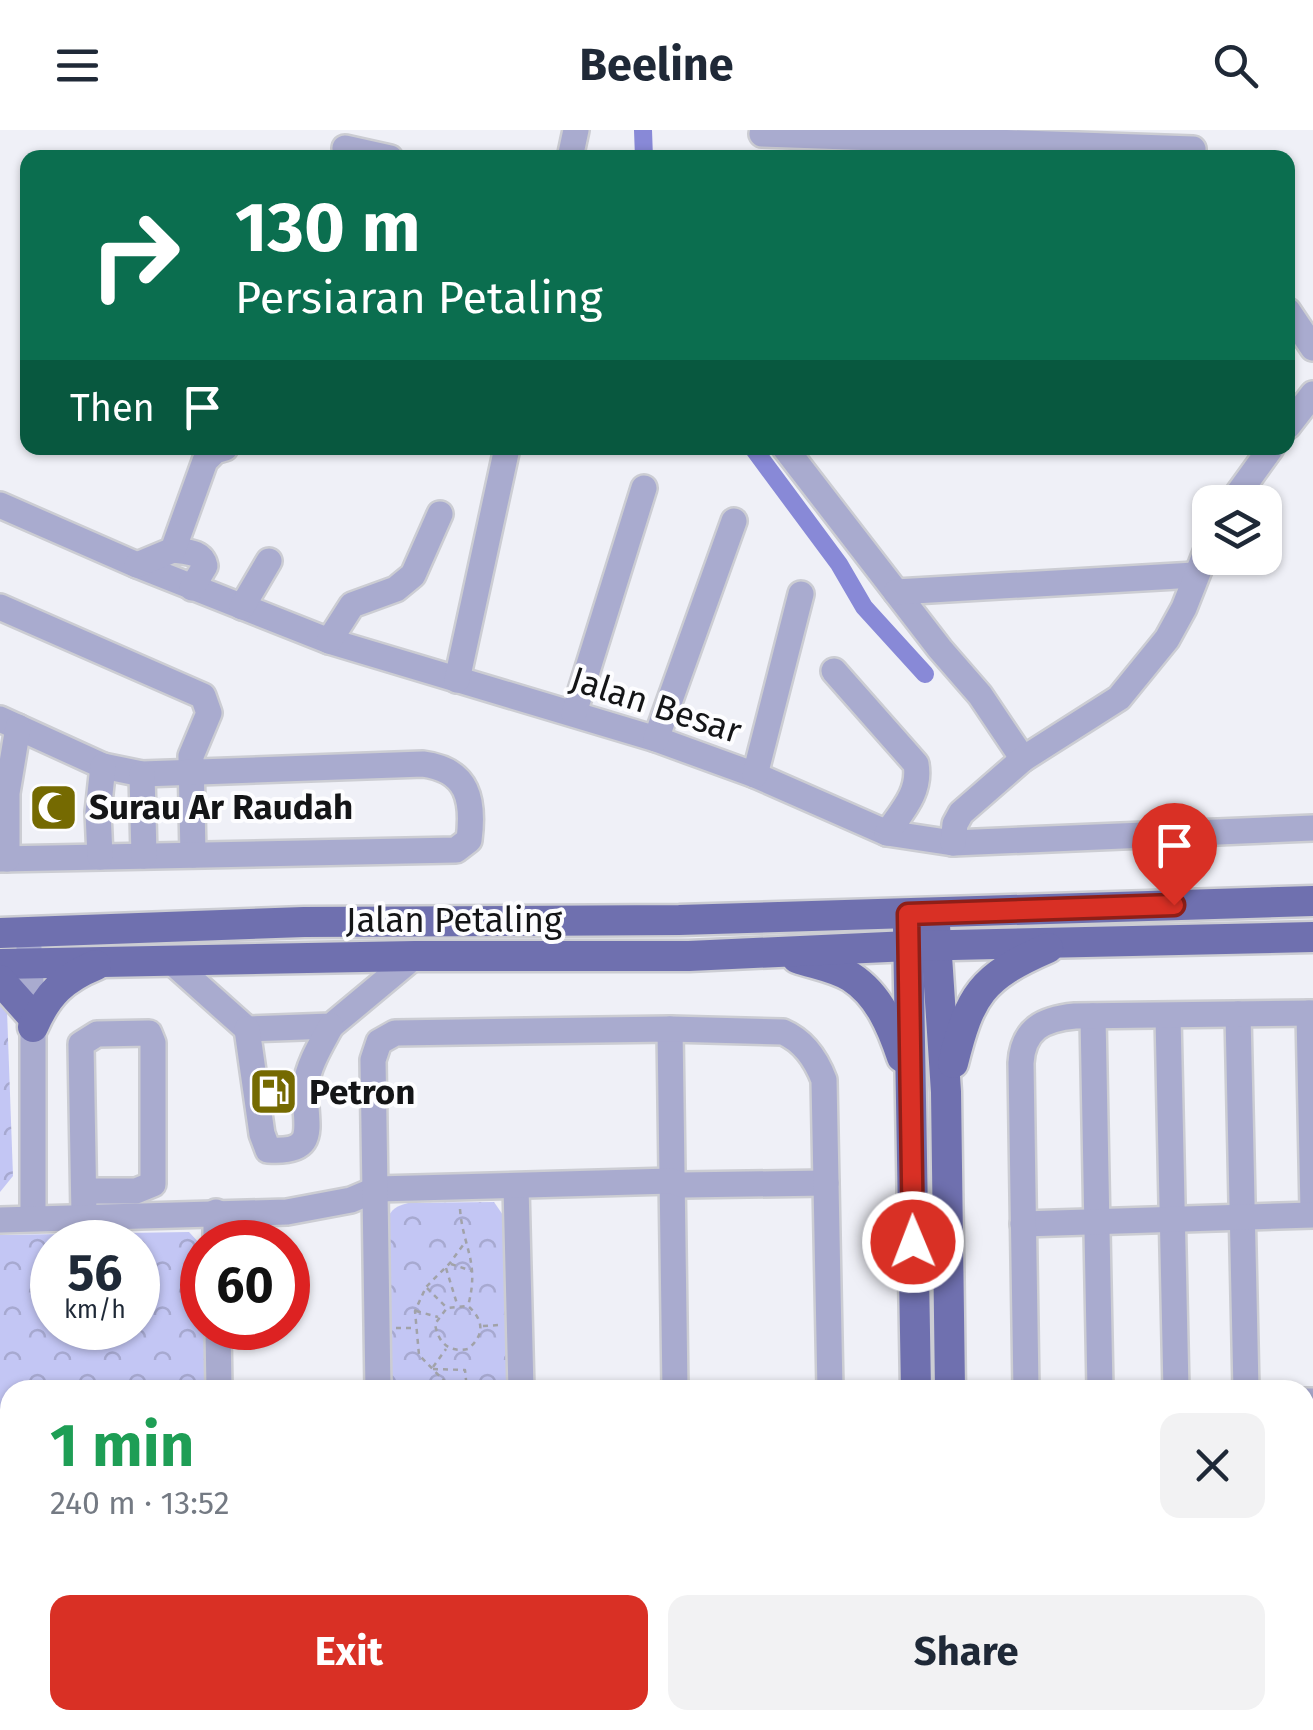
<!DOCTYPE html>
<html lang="en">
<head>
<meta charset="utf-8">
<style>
	body { margin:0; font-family:"Fira Sans",sans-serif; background:#f2f2f3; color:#1f2937; height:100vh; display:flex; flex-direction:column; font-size:38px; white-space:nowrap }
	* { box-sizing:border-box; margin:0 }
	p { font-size:32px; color:#747a83 }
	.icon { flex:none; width:55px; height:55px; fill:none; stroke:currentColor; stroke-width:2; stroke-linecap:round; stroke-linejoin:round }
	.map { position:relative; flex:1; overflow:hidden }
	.panel { position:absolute; left:0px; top:1250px; width:1315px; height:350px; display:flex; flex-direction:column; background:#fff; border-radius:30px 30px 0 0; box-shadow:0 2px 8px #0004 }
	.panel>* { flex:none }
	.top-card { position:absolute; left:20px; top:20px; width:1275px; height:305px; border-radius:20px; box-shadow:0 2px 8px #0004; background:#0b6e4f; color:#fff; overflow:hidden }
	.tools { position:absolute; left:1192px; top:355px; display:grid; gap:20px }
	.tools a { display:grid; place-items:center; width:90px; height:90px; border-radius:20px; background:#fff; box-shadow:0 2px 8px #0004; font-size:50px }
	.speed { position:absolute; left:30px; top:1090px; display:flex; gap:20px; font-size:50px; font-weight:700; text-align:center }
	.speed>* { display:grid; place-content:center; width:130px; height:130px; border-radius:50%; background:#fff; box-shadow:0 2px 8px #0004; line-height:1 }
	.speed small { font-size:25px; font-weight:400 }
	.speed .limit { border:15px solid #d22; background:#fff; color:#111 }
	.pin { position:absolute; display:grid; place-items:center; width:85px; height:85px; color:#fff; margin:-102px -42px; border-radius:50% 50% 50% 0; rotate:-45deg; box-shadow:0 0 10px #0007 }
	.pin .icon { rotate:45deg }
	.me { position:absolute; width:110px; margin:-55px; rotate:359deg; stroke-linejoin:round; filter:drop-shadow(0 0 8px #0008) }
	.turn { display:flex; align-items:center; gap:35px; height:210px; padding:0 50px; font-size:45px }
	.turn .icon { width:130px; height:130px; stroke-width:2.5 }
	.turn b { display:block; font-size:70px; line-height:85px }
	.then { display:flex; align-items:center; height:95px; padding:0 50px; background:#0003; gap:20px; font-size:38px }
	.round { display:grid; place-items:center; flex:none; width:105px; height:105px; border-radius:20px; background:#f2f2f3 }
	.head { display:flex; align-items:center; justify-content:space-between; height:170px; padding:0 50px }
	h1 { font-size:60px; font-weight:700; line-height:75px; color:#1e9e55 }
	.primary-button { display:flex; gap:20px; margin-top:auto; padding:20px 50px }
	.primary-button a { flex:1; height:115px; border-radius:20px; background:#d93025; color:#fff; font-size:40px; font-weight:700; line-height:115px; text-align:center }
	.primary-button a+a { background:#f2f2f3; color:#1f2937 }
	header { display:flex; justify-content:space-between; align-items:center; height:130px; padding:0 50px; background:#fff; font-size:45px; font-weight:700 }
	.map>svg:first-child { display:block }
</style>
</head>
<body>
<header><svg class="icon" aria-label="menu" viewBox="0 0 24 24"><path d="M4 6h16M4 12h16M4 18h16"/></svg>Beeline<svg class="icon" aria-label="search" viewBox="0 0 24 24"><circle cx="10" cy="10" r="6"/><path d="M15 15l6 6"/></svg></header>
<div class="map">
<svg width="1313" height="1600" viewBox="0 0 1313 1600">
	<defs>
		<pattern id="park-crowns" width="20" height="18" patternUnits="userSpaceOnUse" patternTransform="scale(2.5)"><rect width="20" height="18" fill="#c3c6f4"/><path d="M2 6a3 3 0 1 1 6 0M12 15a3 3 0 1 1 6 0" fill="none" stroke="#a7a9d0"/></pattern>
	</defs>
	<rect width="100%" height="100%" fill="#eff0f7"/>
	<g fill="url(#park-crowns)" fill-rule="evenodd">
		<polygon points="0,872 7,881 13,1046 0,1062"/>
		<path d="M494 1072 505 1088 508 1260H392L386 1090C392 1079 396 1076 408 1073Z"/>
		<path d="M189 1102 202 1116 206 1260H10V1523H0V1105ZM52 1112H138V1198H52Z"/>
	</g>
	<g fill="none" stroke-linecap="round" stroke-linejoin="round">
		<g stroke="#8889d7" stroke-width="18">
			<polyline points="643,0 644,28"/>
			<polyline points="753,318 839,434 864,477 925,544"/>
		</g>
		<defs>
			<g id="minor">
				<polyline points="762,4 1193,19"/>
				<polyline points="345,18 390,28"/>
				<polyline points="570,28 576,0"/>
				<polyline points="1288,181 1313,218"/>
				<polyline points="1288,296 1313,264"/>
				<polyline points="785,318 940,519 980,565 1023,629"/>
				<polyline points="1232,372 1271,318"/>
				<polyline points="0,375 137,435 329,511 656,609 755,645 887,703 953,713 1313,698"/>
				<path d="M173 420C186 422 202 421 205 436L192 458"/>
				<polyline points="137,435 173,420 205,331 215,321 225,318"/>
				<polyline points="896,462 1195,445"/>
				<polyline points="0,477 203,566 209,583 191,626 193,725"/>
				<polyline points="242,477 269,431"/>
				<polyline points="329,511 352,475 396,459 413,445 440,384"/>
				<path d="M834 541 916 634C921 662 902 681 887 703"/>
				<polyline points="457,550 507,318"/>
				<polyline points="574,583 644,358"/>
				<path d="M0 589 103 636 142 644 423 634C469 640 474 671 469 710L456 720 0 729"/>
				<polyline points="656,609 734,391"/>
				<polyline points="142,644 144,726"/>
				<polyline points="755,645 801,464"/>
				<polyline points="953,713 955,694 961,683 1023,629 1119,568 1167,509 1184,478 1210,412"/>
				<polyline points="100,727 98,682 103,636"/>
				<polyline points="7,729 7,663 18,597"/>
				<polyline points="29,818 33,887 33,1088"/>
				<polyline points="173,833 247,899 331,896 415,826"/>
				<polyline points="1309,883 1313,1080"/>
				<polyline points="1238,884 1246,1260"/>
				<polyline points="1093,886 1100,1260"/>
				<polyline points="1168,886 1176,1260"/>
				<path d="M247 899 262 1004 268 1020C324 1024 302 991 306 955 308 935 322 913 331 896"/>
				<polyline points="670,899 675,1260"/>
				<polyline points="516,1056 521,1260"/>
				<polyline points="216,1082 216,1112"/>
				<polyline points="84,1086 81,914 97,904 149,903 153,913 153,1054 136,1061 85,1061"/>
				<polyline points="0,1090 287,1082 351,1070 377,1059 671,1051 683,1055 826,1053"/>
				<polyline points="1023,1094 1313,1085"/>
				<polyline points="218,1198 219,1260"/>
				<path d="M378 1260 373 930 379 912 395 903 670 899 783 902C804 911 816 929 824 950L830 1260"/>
				<path d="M1026 1260 1021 933C1023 899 1043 889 1075 886L1313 883"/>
				<polyline points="1305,1271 1313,1271"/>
				<polyline points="1305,1418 1313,1418"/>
				<polyline points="0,1533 10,1533"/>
				<polyline points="1305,1550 1313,1550"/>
				<polyline points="71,1590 71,1600"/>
				<polyline points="225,1590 225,1600"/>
				<polyline points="381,1590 381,1600"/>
				<polyline points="684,1590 684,1600"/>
				<polyline points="839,1590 840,1600"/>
				<polyline points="1035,1590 1035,1600"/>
				<polyline points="1183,1590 1183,1600"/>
				<polyline points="1253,1590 1253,1600"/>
			</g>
			<g id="major">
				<polyline points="935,796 946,962 950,1260"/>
				<polyline points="908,797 916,1260"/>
				<polyline points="0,803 304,792 679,790 1313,771"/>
				<path d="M797 828C814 834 835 837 851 847 879 865 892 897 902 927"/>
				<polyline points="0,834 415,826 689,826 909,816 1313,807"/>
				<polyline points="0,850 33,887"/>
				<path d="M33 897C47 864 64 848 96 835"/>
				<path d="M953 933C970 865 981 847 1048 818"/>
				<polyline points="923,1590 925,1600"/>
				<polyline points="958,1600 960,1590"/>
			</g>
		</defs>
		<use href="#minor" stroke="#cccdd3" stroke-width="30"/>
		<use href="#major" stroke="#cccdd3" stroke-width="35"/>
		<g stroke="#a1a2a8" stroke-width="2.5" stroke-dasharray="5 5" stroke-linecap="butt">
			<path d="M460 1079C463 1118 480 1132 468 1176 484 1190 485 1205 468 1219 448 1223 438 1212 435 1194L447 1178 468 1176"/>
			<polyline points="451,1134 472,1141"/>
			<polyline points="446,1138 457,1174"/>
			<polyline points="427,1158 446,1177"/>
			<polyline points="416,1181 438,1187"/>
			<polyline points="483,1196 500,1195"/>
			<polyline points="396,1198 413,1198"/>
			<polyline points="433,1237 446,1219"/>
			<polyline points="433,1239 465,1240 467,1260"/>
			<polyline points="453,1260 419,1225 415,1181 426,1157 450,1133 466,1111"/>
		</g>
		<use href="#minor" stroke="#a9abcf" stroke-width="25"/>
		<use href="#major" stroke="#6f70af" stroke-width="30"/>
	</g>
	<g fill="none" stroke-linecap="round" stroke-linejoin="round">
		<defs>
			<polyline id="route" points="913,1112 908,784 1174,775"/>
		</defs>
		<use href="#route" stroke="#8d1f18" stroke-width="25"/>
		<use href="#route" stroke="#d93025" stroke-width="18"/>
	</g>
	<defs>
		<symbol id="mosque-square" viewBox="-11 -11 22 22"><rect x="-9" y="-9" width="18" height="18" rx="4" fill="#756a01" stroke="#fdfdff"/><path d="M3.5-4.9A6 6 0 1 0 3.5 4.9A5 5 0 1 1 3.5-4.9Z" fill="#fff"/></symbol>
		<symbol id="fuel-square" viewBox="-11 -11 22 22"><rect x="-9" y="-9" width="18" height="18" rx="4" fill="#756a01" stroke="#fdfdff"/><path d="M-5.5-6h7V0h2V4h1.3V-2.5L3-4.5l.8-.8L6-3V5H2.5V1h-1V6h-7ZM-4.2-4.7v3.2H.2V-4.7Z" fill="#fff"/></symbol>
	</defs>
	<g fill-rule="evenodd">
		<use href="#mosque-square" x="26" y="650" width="55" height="55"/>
		<use href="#fuel-square" x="246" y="934" width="55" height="55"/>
	</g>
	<g text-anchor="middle" stroke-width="8" stroke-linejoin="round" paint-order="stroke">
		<g font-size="35" fill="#141517" stroke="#fdfdff">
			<text transform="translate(656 575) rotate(18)" y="12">Jalan Besar</text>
			<text x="454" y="802">Jalan Petaling</text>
		</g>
		<g font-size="35" font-weight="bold" fill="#141517" stroke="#fdfdff" text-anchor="start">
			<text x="89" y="689">Surau Ar Raudah</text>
			<text x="309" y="974">Petron</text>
		</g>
	</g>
</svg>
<div class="tools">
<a><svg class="icon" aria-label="layers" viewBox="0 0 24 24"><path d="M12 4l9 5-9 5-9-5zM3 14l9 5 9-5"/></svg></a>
</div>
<div class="speed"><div>56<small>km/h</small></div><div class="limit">60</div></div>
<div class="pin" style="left:1174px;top:775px;background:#d93025"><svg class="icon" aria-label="arrive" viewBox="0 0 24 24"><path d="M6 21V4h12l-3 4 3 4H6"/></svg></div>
<svg class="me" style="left:913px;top:1112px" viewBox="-20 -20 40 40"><circle r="17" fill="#d93025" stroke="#fff" stroke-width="3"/><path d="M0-11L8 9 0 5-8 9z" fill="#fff"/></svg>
<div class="top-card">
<div class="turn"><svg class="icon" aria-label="right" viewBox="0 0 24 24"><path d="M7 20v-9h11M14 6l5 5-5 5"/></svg><div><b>130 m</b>Persiaran Petaling</div></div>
<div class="then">Then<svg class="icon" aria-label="arrive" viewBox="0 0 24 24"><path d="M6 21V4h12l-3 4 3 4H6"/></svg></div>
</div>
<section class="panel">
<div class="head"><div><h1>1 min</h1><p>240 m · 13:52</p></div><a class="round"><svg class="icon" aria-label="close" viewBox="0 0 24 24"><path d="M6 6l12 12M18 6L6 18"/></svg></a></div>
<div class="primary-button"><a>Exit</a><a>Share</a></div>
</section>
</div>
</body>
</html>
